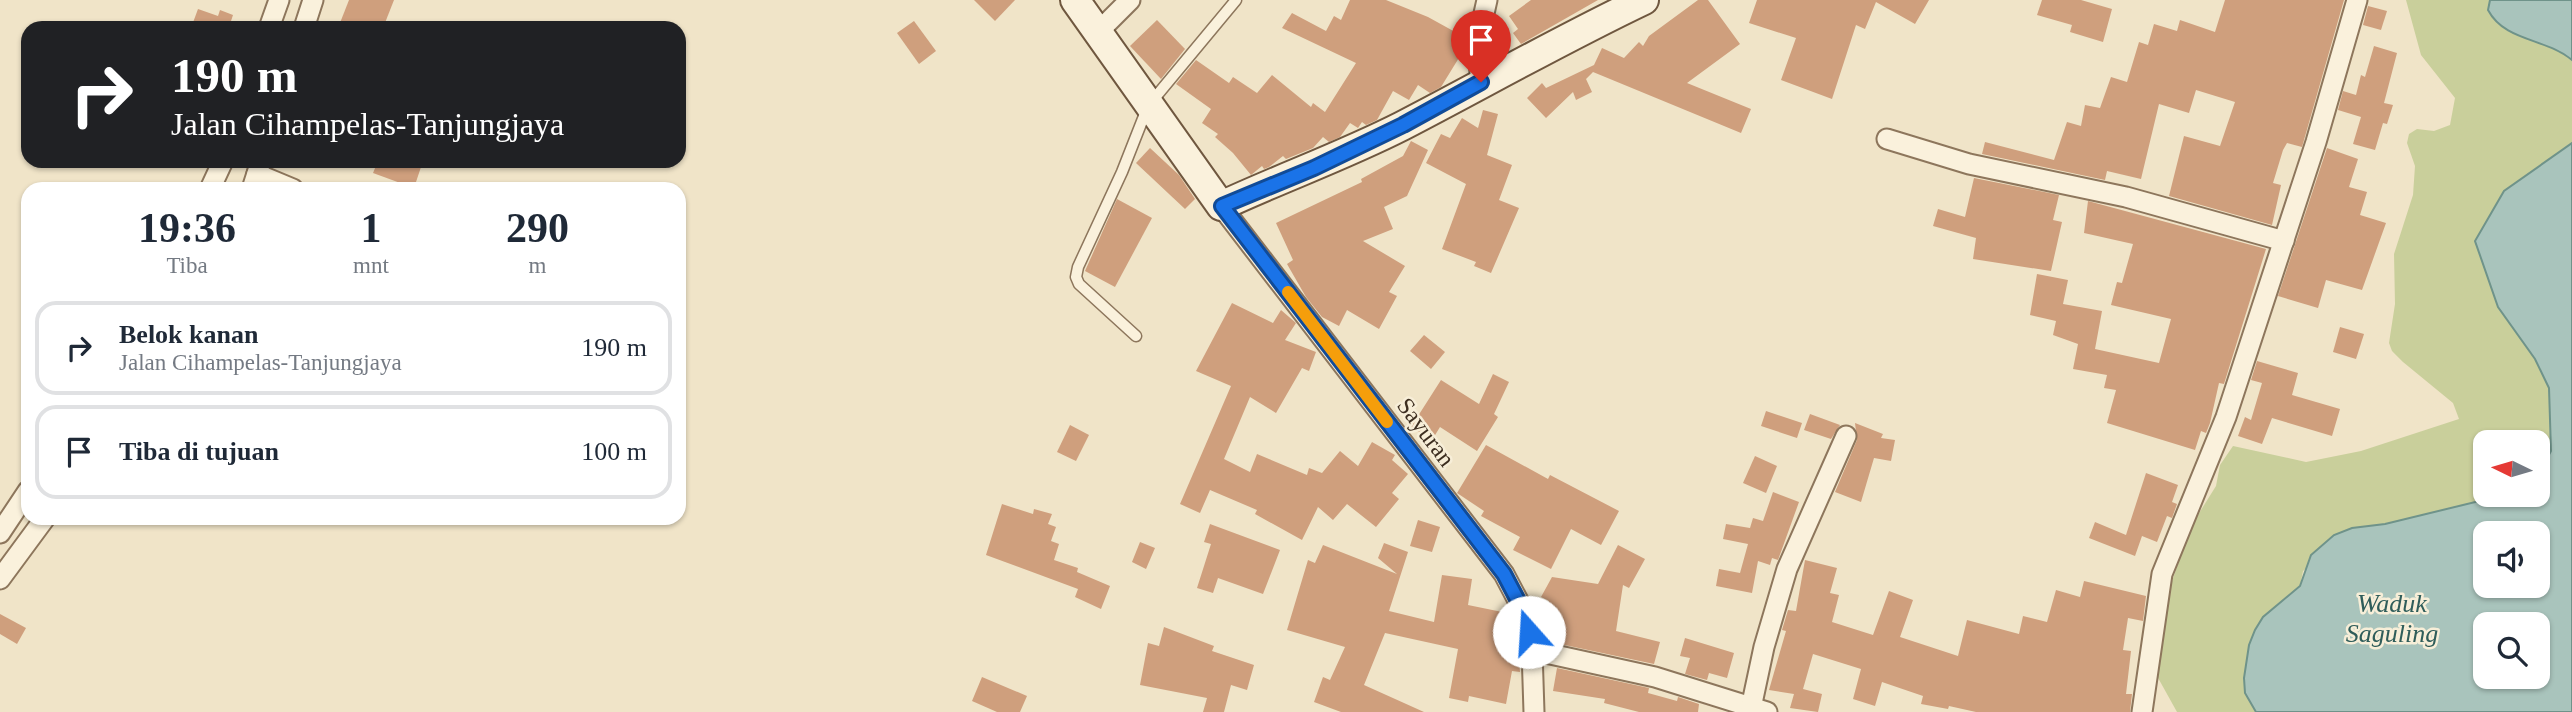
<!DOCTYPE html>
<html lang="id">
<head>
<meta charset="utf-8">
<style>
	body { margin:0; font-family:"Times New Roman",serif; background:#f2f2f3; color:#1f2937; height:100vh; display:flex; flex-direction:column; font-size:26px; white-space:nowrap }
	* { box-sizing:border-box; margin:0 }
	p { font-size:23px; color:#747a83 }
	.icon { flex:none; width:38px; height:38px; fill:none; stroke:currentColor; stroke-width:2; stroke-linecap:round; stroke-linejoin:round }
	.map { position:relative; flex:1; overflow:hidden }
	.sheet { position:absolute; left:21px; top:182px; width:665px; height:343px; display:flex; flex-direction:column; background:#fff; border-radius:21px; box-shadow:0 2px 5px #0004 }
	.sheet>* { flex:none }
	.banner { position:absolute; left:21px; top:21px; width:665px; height:147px; border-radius:21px; box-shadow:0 2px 5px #0004; background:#202124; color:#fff; overflow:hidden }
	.needle { width:46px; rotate:275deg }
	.buttons { position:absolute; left:2473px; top:430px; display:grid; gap:14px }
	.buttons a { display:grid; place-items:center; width:77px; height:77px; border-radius:14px; background:#fff; box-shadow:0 2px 5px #0004; font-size:35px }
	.pin { position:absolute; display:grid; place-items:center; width:60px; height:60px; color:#fff; margin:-72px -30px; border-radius:50% 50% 50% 0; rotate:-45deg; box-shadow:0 0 7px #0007 }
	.pin .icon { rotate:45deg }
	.me { position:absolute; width:77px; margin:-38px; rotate:341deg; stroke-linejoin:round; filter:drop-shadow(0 0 5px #0008) }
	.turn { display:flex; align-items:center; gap:24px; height:147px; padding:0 35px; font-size:32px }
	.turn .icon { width:91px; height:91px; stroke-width:2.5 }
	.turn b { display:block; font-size:49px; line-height:60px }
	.eta { display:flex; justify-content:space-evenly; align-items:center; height:119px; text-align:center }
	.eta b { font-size:42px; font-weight:600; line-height:49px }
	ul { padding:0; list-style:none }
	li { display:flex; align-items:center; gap:21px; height:94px; margin:0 14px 10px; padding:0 21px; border:4px solid #e0e1e3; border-radius:21px }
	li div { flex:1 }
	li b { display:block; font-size:26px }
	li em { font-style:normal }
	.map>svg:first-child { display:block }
</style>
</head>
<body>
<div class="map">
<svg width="2572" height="712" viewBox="0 0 2572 712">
	<rect width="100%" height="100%" fill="#f0e4c8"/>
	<path fill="#c9cf9b" d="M2406 0H2490L2488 10C2505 42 2546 38 2572 60V143L2504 191 2498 307 2535 359 2549 388 2551 451 2538 475V443H2485V495H2504L2385 524 2352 528 2303 571 2300 586 2263 617 2255 630 2249 645 2245 693 2256 712H2177L2157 676 2168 593 2191 526 2216 486 2220 465 2233 446 2306 462 2361 451 2459 419 2453 403 2403 362 2392 351 2389 343 2395 304 2394 254 2413 195 2415 166 2407 143 2409 134 2417 129 2434 131 2450 125 2455 98 2421 55Z"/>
	<g fill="#a9c4bc" stroke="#6f938a" stroke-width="2" fill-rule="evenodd">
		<path d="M2490 0H2572V60C2546 38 2505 42 2488 10Z"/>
		<path d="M2572 143V712H2256L2245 693 2244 678 2249 645 2255 630 2263 617 2300 586 2311 555 2334 535 2352 528 2385 524 2504 495H2538V475L2551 451 2549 388 2535 359 2498 307 2475 241 2504 191ZM2485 534H2538V586H2485ZM2485 625H2538V677H2485Z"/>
	</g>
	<g fill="#cf9f7d">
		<polygon points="349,0 394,0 383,28 338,28"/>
		<polygon points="974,0 1015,0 995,21"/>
		<polygon points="1350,0 1386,0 1428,17 1466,38 1465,48 1441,87 1430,93 1418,85 1409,100 1393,91 1377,120 1366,125 1362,122 1358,128 1350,123 1340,137 1329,142 1323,137 1313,148 1286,159 1283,156 1269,167 1264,169 1262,166 1251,175 1233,153 1215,137 1218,134 1202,123 1211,109 1176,84 1196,60 1229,83 1233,77 1257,93 1272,75 1311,107 1313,103 1325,112 1356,63 1282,28 1292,13 1326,31 1334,16 1341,20"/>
		<polygon points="1531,0 1598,0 1521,44 1513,33 1518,29 1509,16"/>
		<polygon points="1698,0 1708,0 1740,44 1687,83 1751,109 1741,133 1593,72 1586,79 1592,92 1576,100 1573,92 1546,118 1527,98 1542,83 1546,88 1594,65 1602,48 1624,58 1639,42 1643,46 1649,36"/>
		<polygon points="1757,0 1929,0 1915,24 1876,2 1865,29 1856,25 1832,99 1781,80 1796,38 1749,23"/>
		<polygon points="2042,0 2081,0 2112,9 2103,42 2070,32 2072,25 2037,15"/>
		<polygon points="2225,0 2344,0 2302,147 2287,143 2283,150 2273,183 2281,185 2272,225 2169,196 2184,136 2220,146 2235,102 2196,90 2189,113 2159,104 2141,179 2107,171 2105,180 1982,154 1985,142 2054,160 2067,122 2081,126 2085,105 2100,108 2111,77 2127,82 2139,42 2148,45 2154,24 2177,31 2180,20 2215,32"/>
		<polygon points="2368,6 2387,11 2381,30 2363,25"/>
		<polygon points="198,9 218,16 220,10 233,15 231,21 245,28 191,28"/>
		<polygon points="1157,20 1185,49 1161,79 1130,46"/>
		<polygon points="914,21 936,51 919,64 897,33"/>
		<polygon points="2374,46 2397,53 2384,103 2393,105 2387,124 2383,123 2375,150 2353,144 2361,117 2338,110 2343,91 2356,95 2361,75 2365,77"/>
		<polygon points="1483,110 1498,114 1487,155 1512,165 1499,200 1519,208 1491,273 1474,266 1476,262 1442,249 1466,184 1426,163 1441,134 1450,138 1462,118 1478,128"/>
		<polygon points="1411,141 1428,150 1407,196 1384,207 1393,229 1363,241 1405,266 1389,292 1397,296 1379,329 1347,310 1339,326 1322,317 1306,297 1287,264 1293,260 1276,223 1362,182 1361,179 1403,156"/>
		<polygon points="1150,148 1179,175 1195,199 1185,209 1136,163"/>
		<polygon points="2327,148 2358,159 2349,187 2367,192 2360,215 2386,223 2362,290 2326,280 2318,308 2278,296"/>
		<polygon points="378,161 423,161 414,188 373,173"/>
		<polygon points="1974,178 2059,195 2053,220 2062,222 2051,271 1973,259 1976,238 1933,226 1938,209 1965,217"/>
		<polygon points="1117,199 1152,218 1115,287 1085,271"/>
		<polygon points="2088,201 2266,249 2224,384 2219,383 2210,423 2206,433 2201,431 2195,450 2107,423 2116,390 2104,388 2107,375 2073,369 2078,344 2053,335 2056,321 2030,315 2037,274 2068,280 2063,304 2102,311 2095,349 2159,363 2171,319 2111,305 2117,282 2122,283 2133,244 2084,233"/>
		<polygon points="1232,303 1273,323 1281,310 1296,323 1285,340 1316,352 1309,371 1302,368 1276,413 1250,397 1224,459 1250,472 1257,454 1307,475 1309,468 1322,473 1340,451 1358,466 1372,442 1395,455 1392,460 1408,474 1392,493 1399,499 1376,527 1347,504 1333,520 1318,507 1302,540 1255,514 1257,510 1210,490 1200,513 1180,504 1231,386 1196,371"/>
		<polygon points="2340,327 2364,334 2356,359 2333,352"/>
		<polygon points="1424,335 1445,352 1431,369 1410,351"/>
		<polygon points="2257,361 2298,373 2292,395 2340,409 2332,436 2272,418 2262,444 2238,436 2245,417 2251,420 2262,383 2251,380"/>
		<polygon points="1493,374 1509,382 1494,414 1498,417 1477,451 1440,427 1432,440 1411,427 1441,380 1479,404"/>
		<polygon points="1766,411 1802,423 1797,438 1761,426"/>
		<polygon points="1810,414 1840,425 1831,439 1804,430"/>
		<polygon points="1855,423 1883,434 1881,438 1895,440 1891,461 1874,458 1861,502 1835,492 1857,440"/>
		<polygon points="1070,425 1089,435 1076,461 1057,452"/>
		<polygon points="1486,445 1548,479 1550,475 1619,511 1601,545 1571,529 1551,569 1513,550 1520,537 1481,516 1484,511 1457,493"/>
		<polygon points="1755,456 1777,466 1766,493 1743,483"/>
		<polygon points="2146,473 2178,485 2172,502 2177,504 2172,518 2167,516 2157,542 2142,536 2135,556 2089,538 2095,522 2126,535"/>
		<polygon points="1773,492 1799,502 1778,560 1772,558 1770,565 1758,561 1752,593 1716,586 1719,569 1740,573 1748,544 1723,539 1726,524 1750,528 1753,518 1763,521"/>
		<polygon points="1002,504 1033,514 1034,509 1052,514 1048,524 1056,527 1051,541 1059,544 1054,560 1078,568 1077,572 1110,586 1101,609 1075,597 1078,589 986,555"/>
		<polygon points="1418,520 1440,527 1432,552 1410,546"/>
		<polygon points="1210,524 1280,550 1263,594 1218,578 1213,593 1197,588 1211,544 1204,542"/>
		<polygon points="1140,542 1155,548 1146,569 1132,562"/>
		<polygon points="1384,543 1408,552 1389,611 1434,622 1442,575 1472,579 1468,605 1507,613 1506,622 1514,623 1512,637 1517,637 1520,672 1512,671 1506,704 1469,696 1468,702 1449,698 1458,649 1385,633 1364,685 1424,712 1341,712 1314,702 1323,677 1330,680 1345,647 1287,630 1308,560 1315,563 1323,545 1397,574 1378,558"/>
		<polygon points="1618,545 1645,559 1629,588 1623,585 1616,631 1660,642 1654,664 1560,644 1562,627 1546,626 1549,601 1541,597 1552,577 1598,584"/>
		<polygon points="1805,560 1837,568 1830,593 1839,595 1832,622 1873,635 1889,591 1913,600 1900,637 1958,656 1967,620 2019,634 2023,616 2047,622 2056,590 2080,597 2084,581 2146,596 2143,621 2128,618 2123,650 2131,651 2126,694 2132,694 2130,712 1976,712 1949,706 1948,709 1921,704 1923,696 1882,682 1875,706 1853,699 1861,669 1813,654 1803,689 1822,694 1818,712 1790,708 1794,694 1769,690 1786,631 1782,630 1788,610 1796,611"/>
		<polygon points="0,614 26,628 17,644 0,634"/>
		<polygon points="1164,627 1214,646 1212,651 1254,665 1247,690 1231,685 1224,712 1203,712 1207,698 1140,685 1148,643 1159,646"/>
		<polygon points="1685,638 1734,653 1727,678 1709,673 1707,680 1685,674 1690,658 1680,656"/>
		<polygon points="1557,668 1649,688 1648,693 1677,701 1678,697 1699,704 1698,712 1639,712 1604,703 1605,699 1553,691"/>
		<polygon points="982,677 1027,696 1020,712 997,712 972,701"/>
	</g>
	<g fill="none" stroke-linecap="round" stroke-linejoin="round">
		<defs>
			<polyline id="service" points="1136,336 1079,284 1076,277 1078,267 1122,172 1148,106 1236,0"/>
			<g id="minor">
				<polyline points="269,28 279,0"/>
				<polyline points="304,28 313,0"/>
				<polyline points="1098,32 1130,0"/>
				<polyline points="1481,82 1477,45 1487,0"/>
				<polyline points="1887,139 1969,164 2126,197 2284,241"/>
				<polyline points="257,174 293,189"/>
				<polyline points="210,189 223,161"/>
				<polyline points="252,189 261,161"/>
				<polyline points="1221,206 1504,574 1525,614 1532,650 1534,712"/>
				<polyline points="0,533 28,491"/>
				<polyline points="0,579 45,518"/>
				<polyline points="1532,650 1655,677 1767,712"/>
				<polyline points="1751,708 1764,647 1787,569 1846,436"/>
				<polyline points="2142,712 2162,574 2226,417 2316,142 2357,0"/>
			</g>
			<path id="secondary" d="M1075 0 1221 206C1281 178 1343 156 1402 126 1483 84 1562 39 1644 0"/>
		</defs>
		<use href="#service" stroke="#8d765c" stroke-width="13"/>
		<use href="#minor" stroke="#8d765c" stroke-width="23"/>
		<use href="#secondary" stroke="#6f573f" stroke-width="32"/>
		<use href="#service" stroke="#faf1dc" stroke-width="10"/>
		<use href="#minor" stroke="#faf1dc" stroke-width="19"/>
		<use href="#secondary" stroke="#faf1dc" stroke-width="28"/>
	</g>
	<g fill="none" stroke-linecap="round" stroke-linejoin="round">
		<defs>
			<polyline id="route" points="1481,82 1403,125 1314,168 1222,206 1504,574 1525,614 1529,632"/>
		</defs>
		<use href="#route" stroke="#114b97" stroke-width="18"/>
		<use href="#route" stroke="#1a73e8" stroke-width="12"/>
		<polyline stroke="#f59e0b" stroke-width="12" points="1288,292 1387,422"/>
	</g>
	<g text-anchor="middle" stroke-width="5" stroke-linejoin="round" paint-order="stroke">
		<g font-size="24" fill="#3d2e20" stroke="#f7eed8">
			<text transform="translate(1426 432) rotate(53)" y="8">Sayuran</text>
		</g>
		<g font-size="26" font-style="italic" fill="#2f5d5a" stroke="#f7eed8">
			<text x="2392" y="612">Waduk<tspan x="2392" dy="30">Saguling</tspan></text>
		</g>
	</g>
</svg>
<div class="buttons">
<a><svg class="needle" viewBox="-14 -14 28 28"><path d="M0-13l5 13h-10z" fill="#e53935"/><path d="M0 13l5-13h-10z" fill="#747a83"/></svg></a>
<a><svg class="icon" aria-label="sound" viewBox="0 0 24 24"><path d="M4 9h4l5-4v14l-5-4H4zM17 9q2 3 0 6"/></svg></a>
<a><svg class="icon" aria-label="search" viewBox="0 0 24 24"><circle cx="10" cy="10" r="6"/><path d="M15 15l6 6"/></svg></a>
</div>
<div class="pin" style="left:1481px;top:82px;background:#d93025"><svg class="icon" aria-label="arrive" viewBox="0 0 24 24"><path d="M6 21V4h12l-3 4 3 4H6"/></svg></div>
<svg class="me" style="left:1529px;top:632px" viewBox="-20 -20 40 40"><circle r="19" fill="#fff"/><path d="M0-13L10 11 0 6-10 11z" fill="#1a73e8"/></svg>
<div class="banner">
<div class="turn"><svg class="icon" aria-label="right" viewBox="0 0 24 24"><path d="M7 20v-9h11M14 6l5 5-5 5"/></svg><div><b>190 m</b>Jalan Cihampelas-Tanjungjaya</div></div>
</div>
<section class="sheet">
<div class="eta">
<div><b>19:36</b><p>Tiba</p></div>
<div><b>1</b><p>mnt</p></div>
<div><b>290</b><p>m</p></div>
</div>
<ul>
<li><svg class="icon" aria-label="right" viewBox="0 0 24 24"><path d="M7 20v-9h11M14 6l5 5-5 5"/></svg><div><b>Belok kanan</b><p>Jalan Cihampelas-Tanjungjaya</p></div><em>190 m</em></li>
<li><svg class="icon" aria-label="arrive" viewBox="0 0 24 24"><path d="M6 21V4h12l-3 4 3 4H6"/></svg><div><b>Tiba di tujuan</b></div><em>100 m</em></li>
</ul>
</section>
</div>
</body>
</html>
